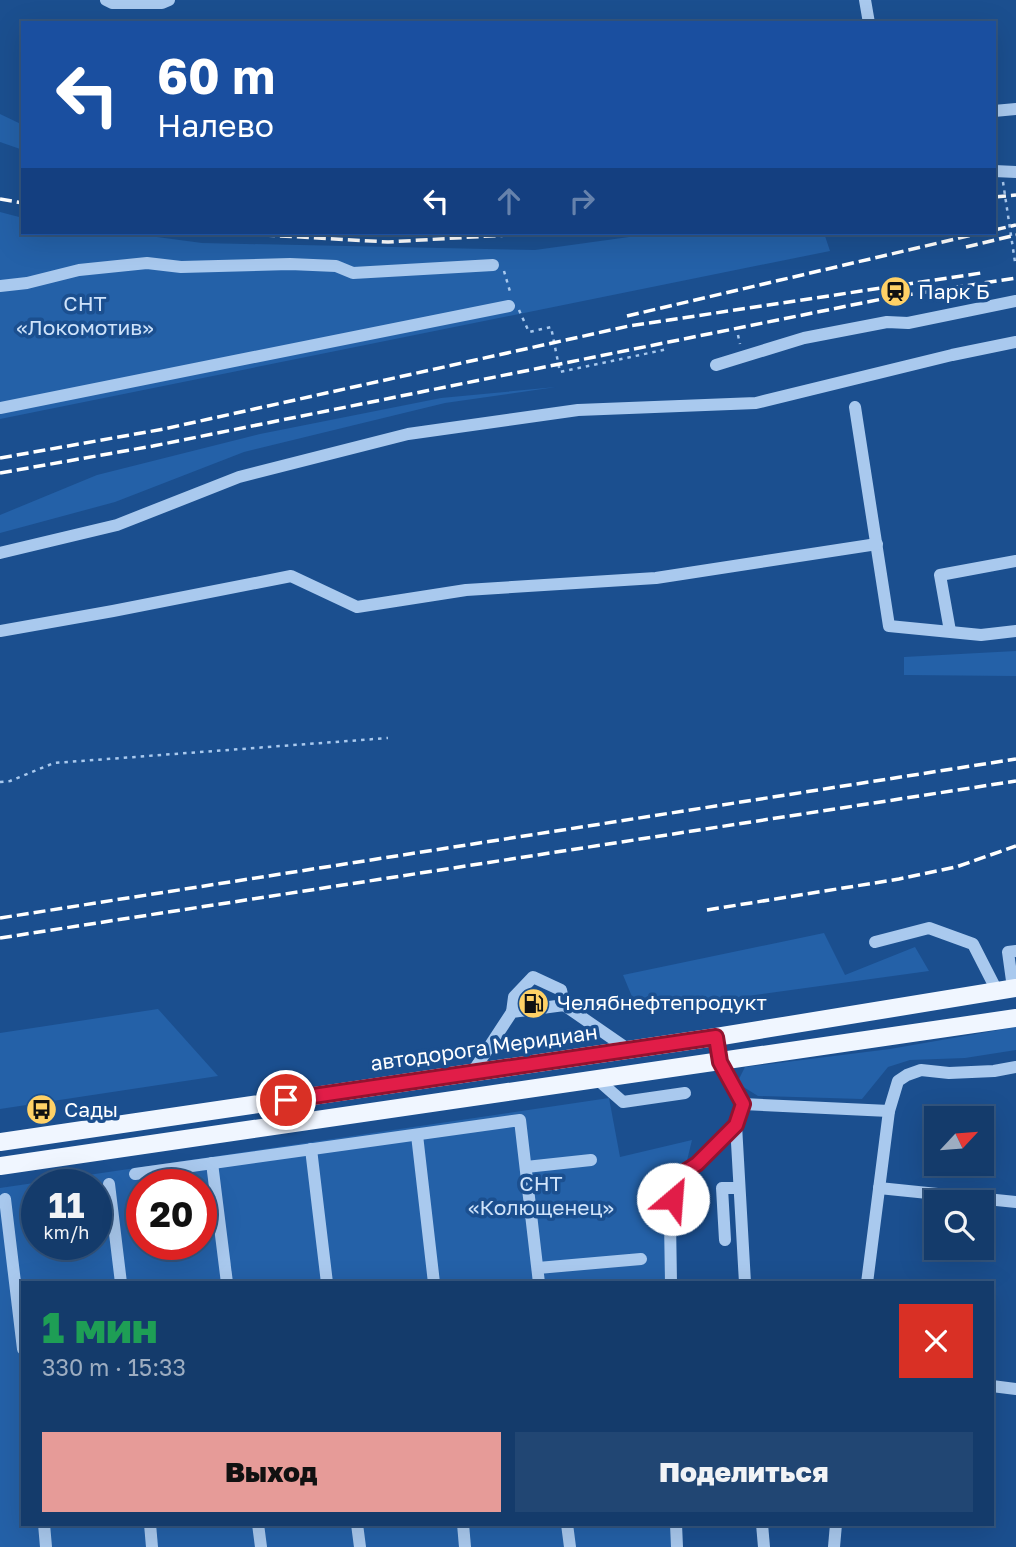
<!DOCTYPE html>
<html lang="ru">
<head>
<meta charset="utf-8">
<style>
	body { margin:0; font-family:"Golos Text",sans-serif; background:#214673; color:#f1f3f6; height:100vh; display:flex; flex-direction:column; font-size:26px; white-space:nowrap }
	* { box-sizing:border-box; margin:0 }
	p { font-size:23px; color:#9dadc1 }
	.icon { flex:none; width:38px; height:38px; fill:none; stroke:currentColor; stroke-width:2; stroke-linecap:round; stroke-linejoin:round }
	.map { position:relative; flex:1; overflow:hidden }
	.drawer { position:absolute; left:21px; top:1281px; width:973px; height:245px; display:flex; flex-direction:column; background:#143b6b; border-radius:0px; box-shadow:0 7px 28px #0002,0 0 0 2px #33557e }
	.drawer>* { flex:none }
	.guide { position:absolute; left:21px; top:21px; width:975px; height:214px; border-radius:0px; box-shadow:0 7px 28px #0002,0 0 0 2px #33557e; background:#1a4fa0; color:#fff; overflow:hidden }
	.needle { width:46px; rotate:64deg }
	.controls { position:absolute; left:924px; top:1106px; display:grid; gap:14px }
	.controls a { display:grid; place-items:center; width:70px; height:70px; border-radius:0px; background:#143b6b; box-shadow:0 7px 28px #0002,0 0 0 2px #33557e; font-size:35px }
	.speed { position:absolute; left:21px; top:1169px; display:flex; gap:14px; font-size:35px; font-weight:700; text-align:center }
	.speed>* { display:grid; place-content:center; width:91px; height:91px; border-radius:50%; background:#143b6b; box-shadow:0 7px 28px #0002,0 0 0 2px #33557e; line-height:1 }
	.speed small { font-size:18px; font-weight:400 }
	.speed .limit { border:10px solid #d22; background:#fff; color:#111 }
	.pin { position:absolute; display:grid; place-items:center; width:60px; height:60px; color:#fff; margin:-30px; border:4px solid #fff; border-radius:50%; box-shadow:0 2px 7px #0007 }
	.me { position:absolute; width:77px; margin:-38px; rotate:27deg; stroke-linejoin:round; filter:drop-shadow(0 0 5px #0008) }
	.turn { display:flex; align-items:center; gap:24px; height:147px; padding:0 21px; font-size:32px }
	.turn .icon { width:91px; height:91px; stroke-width:2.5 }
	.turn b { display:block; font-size:49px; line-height:60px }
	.lanes { display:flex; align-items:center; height:66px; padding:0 21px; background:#0003; justify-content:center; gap:35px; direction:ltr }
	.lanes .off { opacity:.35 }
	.round { display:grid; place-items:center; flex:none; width:74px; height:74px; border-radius:0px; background:#214673 }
	.headline { display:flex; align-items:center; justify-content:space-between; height:119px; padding:0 21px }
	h1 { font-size:42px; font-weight:800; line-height:52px; color:#1e9e55 }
	.cta { display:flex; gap:14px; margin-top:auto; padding:14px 21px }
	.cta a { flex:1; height:80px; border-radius:0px; background:#e69b98; color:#111; font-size:28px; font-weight:800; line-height:80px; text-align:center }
	.cta a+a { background:#214673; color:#f1f3f6 }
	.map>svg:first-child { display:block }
</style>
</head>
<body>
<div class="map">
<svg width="1016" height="1547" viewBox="0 0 1016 1547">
	<rect width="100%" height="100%" fill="#1b4f8f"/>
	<g fill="#2461a8" fill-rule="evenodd">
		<polygon points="0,114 23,125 23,150 0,142"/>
		<polygon points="0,212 23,218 23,233 127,233 202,243 535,250 658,233 824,233 830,251 0,419"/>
		<polygon points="556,387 445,403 244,452 115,502 0,533 0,515 97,475 260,434 441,398"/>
		<polygon points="1016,651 1016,676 904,675 904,657"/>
		<polygon points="824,933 845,975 915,947 929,971 638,1011 623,975"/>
		<polygon points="158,1009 218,1076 0,1109 0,1033"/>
		<polygon points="1016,1027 1016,1050 965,1058 910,1060 888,1067 862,1099 758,1096 737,1083 745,1067 890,1049"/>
		<path d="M609 1098 620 1157 692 1140 674 1214 676 1283H23V1524H681L682 1547H0V1188ZM37 1185H96V1244H37ZM142 1185H201V1244H142Z"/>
	</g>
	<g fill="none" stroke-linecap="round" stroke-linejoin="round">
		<g stroke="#a9c9ee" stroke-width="2.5" stroke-dasharray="3.5 5" stroke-linecap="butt">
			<polyline points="1003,182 1015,262"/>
			<polyline points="504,271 511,295"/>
			<polyline points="894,281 898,303"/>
			<polyline points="519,310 529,332 551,327 560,372 668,349"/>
			<polyline points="738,335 740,344"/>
			<polyline points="0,782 10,781 54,763 388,738"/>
		</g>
		<g stroke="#a9c9ee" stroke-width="12">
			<polyline points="106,0 112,3 162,3 169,0"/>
			<polyline points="865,0 869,23"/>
			<polyline points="994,111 1016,109"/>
			<polyline points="994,171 1016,172"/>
			<polyline points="0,286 27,283 79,270 147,263 181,267 290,264 336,266 353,273 493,265"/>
			<polyline points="716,365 804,338 887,322 908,323 1016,301"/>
			<polyline points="855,407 889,626 981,635 1016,631"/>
			<polyline points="0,408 509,306"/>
			<polyline points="0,553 117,525 239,477 408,434 578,410 756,403 952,355 1016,342"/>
			<polyline points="0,631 113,611 291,576 357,607 466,590 656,578 877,544"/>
			<polyline points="950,631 940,575 1016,561"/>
			<polyline points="875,942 929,928 973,944 997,991"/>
			<polyline points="1013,988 1008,952 1016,951"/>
			<polyline points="512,1012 514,997 533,977 561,990 564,1005"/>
			<polyline points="720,1062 743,1104 889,1111"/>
			<polyline points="472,1073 512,1012 564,1005 629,1050"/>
			<polyline points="598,1080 623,1102 685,1093"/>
			<polyline points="743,1104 736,1125 745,1283"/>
			<polyline points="417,1135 434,1283"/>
			<polyline points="311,1149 327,1283"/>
			<polyline points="212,1163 227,1283"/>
			<polyline points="526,1167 591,1160"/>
			<polyline points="135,1174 520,1120 539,1283"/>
			<polyline points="109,1184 121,1283"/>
			<polyline points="879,1188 1016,1202"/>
			<polyline points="5,1199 23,1349"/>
			<polyline points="725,1240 722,1188 739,1188"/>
			<polyline points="538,1268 641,1259"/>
			<polyline points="671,1283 670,1220 675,1178 697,1164 736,1125"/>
			<polyline points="867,1283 889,1111 898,1081 907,1075 921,1070 949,1073 994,1071 1016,1067"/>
			<polyline points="992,1386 1016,1389"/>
			<polyline points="44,1524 46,1547"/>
			<polyline points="150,1524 152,1547"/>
			<polyline points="258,1524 261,1547"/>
			<polyline points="357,1524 360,1547"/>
			<polyline points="463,1524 465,1547"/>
			<polyline points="567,1524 570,1547"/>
			<polyline points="676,1524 677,1547"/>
			<polyline points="762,1524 764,1547"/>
			<polyline points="834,1547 836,1524"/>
		</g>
		<g stroke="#f0f6ff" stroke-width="18">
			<polyline points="0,1142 716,1037 1016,988"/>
			<polyline points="0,1166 1016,1018"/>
		</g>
		<g stroke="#fff" stroke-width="3.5" stroke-dasharray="12 5" stroke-linecap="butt">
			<polyline points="994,197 1016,195"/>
			<polyline points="0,199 23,203"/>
			<polyline points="994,230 1016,225"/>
			<polyline points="229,233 388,242 541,233"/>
			<polyline points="966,247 1016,235"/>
			<polyline points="627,316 981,233"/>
			<polyline points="0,458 164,429 629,326 981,273"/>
			<polyline points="0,473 153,446 887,298 1016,278"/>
			<polyline points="707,910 899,879 956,867 1016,846"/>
			<polyline points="0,918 1016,759"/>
			<polyline points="0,938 1016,781"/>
		</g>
	</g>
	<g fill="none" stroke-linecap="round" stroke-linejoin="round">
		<defs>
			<polyline id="route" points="286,1100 716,1037 720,1062 743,1104 736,1125 697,1164 675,1178 673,1199"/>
		</defs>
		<use href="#route" stroke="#92132f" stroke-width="18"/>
		<use href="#route" stroke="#e11d48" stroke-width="12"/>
	</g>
	<defs>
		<symbol id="station-disc" viewBox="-11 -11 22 22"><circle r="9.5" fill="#ffd166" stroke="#1b4f8f"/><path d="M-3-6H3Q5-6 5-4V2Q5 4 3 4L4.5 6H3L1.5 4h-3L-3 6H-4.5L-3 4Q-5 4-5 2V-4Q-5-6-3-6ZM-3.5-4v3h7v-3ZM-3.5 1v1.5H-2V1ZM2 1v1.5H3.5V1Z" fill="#111"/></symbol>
		<symbol id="fuel-disc" viewBox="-11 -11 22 22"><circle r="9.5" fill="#ffd166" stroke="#1b4f8f"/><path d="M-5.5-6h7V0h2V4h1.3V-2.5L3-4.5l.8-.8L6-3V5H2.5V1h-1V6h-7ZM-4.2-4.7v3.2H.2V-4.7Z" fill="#111"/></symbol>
		<symbol id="bus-disc" viewBox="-11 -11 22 22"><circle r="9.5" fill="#ffd166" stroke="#1b4f8f"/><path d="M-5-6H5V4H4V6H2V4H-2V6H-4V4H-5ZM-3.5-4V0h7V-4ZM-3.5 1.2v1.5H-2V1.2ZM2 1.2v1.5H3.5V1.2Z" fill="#111"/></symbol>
	</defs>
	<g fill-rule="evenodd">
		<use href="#station-disc" x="878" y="274" width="35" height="35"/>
		<use href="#fuel-disc" x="516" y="986" width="35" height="35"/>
		<use href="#bus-disc" x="24" y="1092" width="35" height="35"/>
	</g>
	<g text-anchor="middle" stroke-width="7" stroke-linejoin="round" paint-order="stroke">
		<g font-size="21" fill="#fff" stroke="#1b4f8f" text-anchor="start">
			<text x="918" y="299">Парк Б</text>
			<text x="557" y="1010">Челябнефтепродукт</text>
			<text x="64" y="1117">Сады</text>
		</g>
		<g font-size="21" fill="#cfe3fa" stroke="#1b4f8f">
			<text x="85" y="311">СНТ<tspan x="85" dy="24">«Локомотив»</tspan></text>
			<text x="541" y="1191">СНТ<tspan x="541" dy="24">«Колющенец»</tspan></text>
		</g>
		<g font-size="21" fill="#fff" stroke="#1b4f8f">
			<text transform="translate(484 1048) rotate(-8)" y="7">автодорога Меридиан</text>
		</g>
	</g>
</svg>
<div class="controls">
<a><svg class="needle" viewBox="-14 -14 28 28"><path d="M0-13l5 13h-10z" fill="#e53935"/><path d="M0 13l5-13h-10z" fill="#9dadc1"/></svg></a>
<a><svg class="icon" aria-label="search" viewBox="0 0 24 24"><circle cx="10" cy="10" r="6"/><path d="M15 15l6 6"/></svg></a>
</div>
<div class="speed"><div>11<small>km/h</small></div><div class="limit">20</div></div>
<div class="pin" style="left:286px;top:1100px;background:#d93025"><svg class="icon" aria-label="arrive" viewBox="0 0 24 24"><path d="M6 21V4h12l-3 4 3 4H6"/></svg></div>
<svg class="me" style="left:673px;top:1199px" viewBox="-20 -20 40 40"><circle r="19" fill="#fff"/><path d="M0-13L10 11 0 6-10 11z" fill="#e11d48"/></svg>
<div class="guide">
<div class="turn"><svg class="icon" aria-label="left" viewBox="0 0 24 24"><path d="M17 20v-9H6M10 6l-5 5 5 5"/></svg><div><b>60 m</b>Налево</div></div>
<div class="lanes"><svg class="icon" aria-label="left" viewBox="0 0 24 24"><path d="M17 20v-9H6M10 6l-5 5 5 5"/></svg><svg class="icon off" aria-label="ahead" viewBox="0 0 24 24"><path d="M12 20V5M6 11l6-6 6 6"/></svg><svg class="icon off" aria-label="right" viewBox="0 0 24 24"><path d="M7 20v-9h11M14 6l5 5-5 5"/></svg></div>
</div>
<section class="drawer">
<div class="headline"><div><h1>1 мин</h1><p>330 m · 15:33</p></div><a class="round" style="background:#d93025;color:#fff"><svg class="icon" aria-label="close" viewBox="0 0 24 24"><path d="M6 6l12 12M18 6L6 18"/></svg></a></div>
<div class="cta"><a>Выход</a><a>Поделиться</a></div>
</section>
</div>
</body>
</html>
